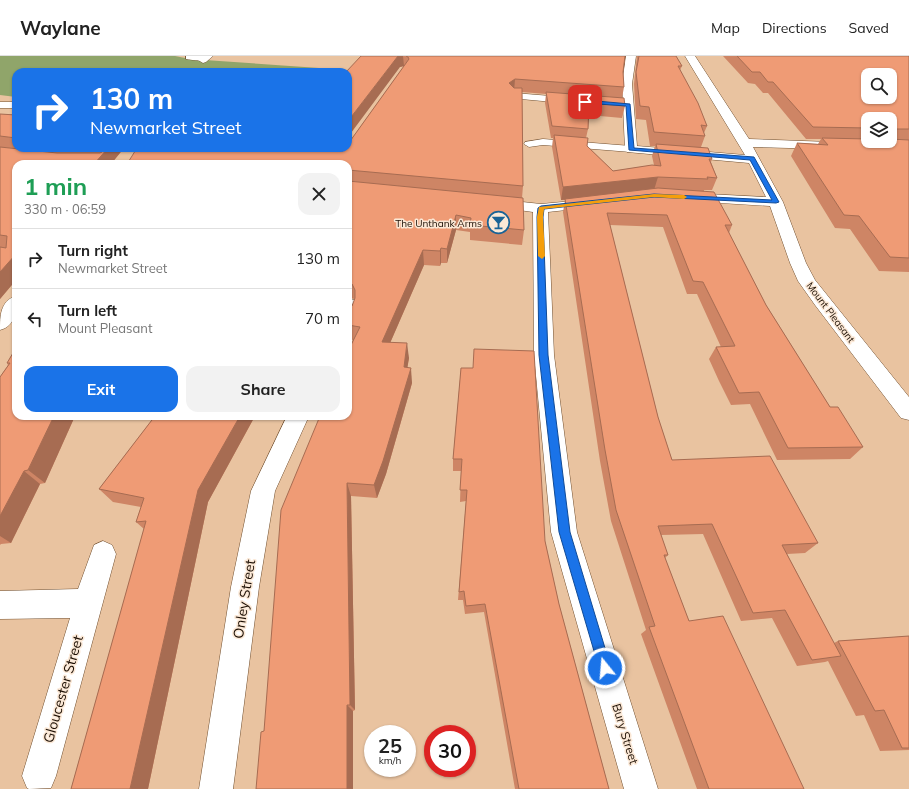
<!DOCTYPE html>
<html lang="en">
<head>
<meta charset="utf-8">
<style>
	body { margin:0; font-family:Mulish,sans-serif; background:#f2f2f2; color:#222; height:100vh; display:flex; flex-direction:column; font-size:15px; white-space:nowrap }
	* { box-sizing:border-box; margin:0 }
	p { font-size:13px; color:#767676 }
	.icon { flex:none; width:22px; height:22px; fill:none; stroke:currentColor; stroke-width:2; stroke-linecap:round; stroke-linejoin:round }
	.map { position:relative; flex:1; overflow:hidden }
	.panel { position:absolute; left:12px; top:104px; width:340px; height:260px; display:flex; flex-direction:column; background:#fff; border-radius:12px; box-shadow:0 1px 3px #0004 }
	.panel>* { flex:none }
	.top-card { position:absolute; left:12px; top:12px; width:340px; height:84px; border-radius:12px; box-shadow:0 1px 3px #0004; background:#1a73e8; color:#fff; overflow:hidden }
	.controls { position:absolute; left:861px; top:12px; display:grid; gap:8px }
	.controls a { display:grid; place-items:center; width:36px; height:36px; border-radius:8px; background:#fff; box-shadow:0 1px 3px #0004; font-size:20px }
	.speed { position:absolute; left:364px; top:669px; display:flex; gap:8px; font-size:20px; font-weight:700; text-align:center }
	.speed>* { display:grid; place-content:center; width:52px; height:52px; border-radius:50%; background:#fff; box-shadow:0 1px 3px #0004; line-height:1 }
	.speed small { font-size:10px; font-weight:400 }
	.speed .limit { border:6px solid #d22; background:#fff; color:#111 }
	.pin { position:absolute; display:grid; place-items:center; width:34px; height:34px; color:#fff; margin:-17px; border-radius:8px; box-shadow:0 2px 6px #0006 }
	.me { position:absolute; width:44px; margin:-22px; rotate:343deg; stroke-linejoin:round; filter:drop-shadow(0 0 3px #0008) }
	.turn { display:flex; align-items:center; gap:14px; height:84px; padding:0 12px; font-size:18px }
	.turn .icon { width:52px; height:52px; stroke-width:2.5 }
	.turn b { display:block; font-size:28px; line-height:34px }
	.round { display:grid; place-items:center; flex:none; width:42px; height:42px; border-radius:12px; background:#f2f2f2 }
	.headline { display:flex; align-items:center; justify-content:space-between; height:68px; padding:0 12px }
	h1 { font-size:24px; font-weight:700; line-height:30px; color:#1e9e55 }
	.primary-button { display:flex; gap:8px; margin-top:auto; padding:8px 12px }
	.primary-button a { flex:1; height:46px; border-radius:12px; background:#1a73e8; color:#fff; font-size:16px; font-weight:700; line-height:46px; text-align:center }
	.primary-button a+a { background:#f2f2f2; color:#222 }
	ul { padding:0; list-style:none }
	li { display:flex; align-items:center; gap:12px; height:60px; padding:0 12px; border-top:1px solid #e0e0e0 }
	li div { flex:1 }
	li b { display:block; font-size:15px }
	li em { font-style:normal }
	header { display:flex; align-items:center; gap:24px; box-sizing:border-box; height:56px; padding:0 20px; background:#fff; border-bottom:1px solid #e0e0e0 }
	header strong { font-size:19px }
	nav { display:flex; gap:22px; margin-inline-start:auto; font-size:14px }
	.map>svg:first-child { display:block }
</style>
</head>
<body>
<header>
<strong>Waylane</strong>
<nav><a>Map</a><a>Directions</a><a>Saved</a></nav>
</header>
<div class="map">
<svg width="909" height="733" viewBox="0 0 909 733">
	<rect width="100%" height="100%" fill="#e9c3a0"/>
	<polygon fill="#90a56a" points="0,0 175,0 190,3 319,12 314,16 16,16 16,41 0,39"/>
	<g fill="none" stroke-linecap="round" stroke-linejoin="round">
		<defs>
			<g id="lane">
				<path d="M186 0H208L210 2C205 6 193 4 186 3Z"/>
				<rect x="0" y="46" width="16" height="6"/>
				<polygon points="543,83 631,90 636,93 631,96 543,89 529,91 524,88 525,86"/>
			</g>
			<g id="street">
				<polygon points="202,0 213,0 206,6 203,7 198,4"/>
				<polygon points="626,0 636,0 632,28 637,90 745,99 685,0 695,0 749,83 830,86 832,89 830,92 826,93 753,91 783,146 806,207 815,224 909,341 909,364 901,362 815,249 798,225 790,207 770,150 688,145 683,144 681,141 683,138 688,137 766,141 749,107 627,96 625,93 622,28"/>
				<polygon points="514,37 575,42 580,45 575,48 510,42 509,40 510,38"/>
				<polygon points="495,143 541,148 594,143 599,144 601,147 599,150 594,151 548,156 554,299 577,476 658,733 624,733 551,476 534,299 533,156 490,150 488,147 490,144"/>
				<path d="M16 240C16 254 16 270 0 274 0 260 0 245 16 240Z"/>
				<path d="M348 242 354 244C358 250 358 258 354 264L348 266Z"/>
				<polygon points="287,360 309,360 275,435 259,531 233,733 199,733 231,531 251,435"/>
				<polygon points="103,485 112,489 116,498 56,720 51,732 29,733 27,732 22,720 70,562 0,563 0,535 78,533 94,489"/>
			</g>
		</defs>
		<use href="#lane" stroke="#715030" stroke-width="1"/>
		<use href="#street" stroke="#715030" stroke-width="1"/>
		<use href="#lane" fill="#fff" fill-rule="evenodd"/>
		<use href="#street" fill="#fff" fill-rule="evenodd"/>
	</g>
	<g fill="#ce8565" fill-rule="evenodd">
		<polygon points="361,0 625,0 623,16 624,31 622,42 625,50 622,62 589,59 588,73 586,82 587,90 613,115 654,109 652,100 655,90 650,90 646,64 636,63 634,28 637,0 676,0 682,10 680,14 707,70 704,77 705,80 701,91 712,103 711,106 717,122 712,134 704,134 704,135 732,169 729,177 766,249 830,351 863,391 850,403 777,404 750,348 731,349 719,325 709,303 716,291 721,291 697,238 687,238 663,171 610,169 658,361 672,404 818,487 805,497 787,498 834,587 838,585 909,580 909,694 880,695 864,659 856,660 828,605 825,606 797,610 772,562 741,565 703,478 661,479 668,499 665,502 689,565 804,733 697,733 641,578 646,574 611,465 600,405 563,156 565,144 561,144 552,91 553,82 551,82 545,47 546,38 522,36 523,130 522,142 524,174 522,189 470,184 470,176 456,174 447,207 441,207 440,210 424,209 390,287 409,302 407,312 412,327 386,418 377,442 351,440 355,654 353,655 353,693 264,675 353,284 348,283 348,251 352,250 355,243 354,243 348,241 348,108 137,92 340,92 338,95 343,95 404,10 400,11"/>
		<path d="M723 0H909V216L879 215 850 173 835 172 791 100 797 87 818 88 821 83H806L768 37H763L755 28 748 27ZM868 63H890V85H868Z"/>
		<polygon points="0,58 16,59 16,92 124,92 111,108 16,108 16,224 0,243"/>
		<polygon points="16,292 16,360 75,360 45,427 40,428 11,487 1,488 0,489 0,321 8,309 7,307"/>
		<polygon points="461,312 545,485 559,548 609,733 515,733 484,556 465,558 463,544 458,544 466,445 460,446 461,415 453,415 453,403"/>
		<polygon points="155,360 255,360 208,446 148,733 71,733 144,473 136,466 141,451 113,446 99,433"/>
	</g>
	<g fill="#a76c52">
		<polygon points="398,0 403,0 404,10 400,11 348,81 348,65"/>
		<polygon points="515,23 514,36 509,27"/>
		<polygon points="108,92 124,92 111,108 94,108"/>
		<polygon points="327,92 340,92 329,107 326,93"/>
		<polygon points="658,121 654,134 561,144 563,131"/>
		<polygon points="456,159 456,174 447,207 447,193"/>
		<polygon points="441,192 441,207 440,210 440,195"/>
		<polygon points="423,194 424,209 384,301 382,286"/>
		<polygon points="16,198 16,224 0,243 0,216"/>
		<polygon points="407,287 409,302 405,326 404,311"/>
		<polygon points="411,312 412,327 386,418 377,442 374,429"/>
		<polygon points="54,360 75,360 45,427 28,414"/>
		<polygon points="240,360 255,360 208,446 148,733 130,733 198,434"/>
		<polygon points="24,415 40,428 11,487 0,480 0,460"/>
		<polygon points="347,427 351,440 355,654 350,649"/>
		<polygon points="347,649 353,655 353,733 347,733"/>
	</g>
	<g fill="#ef9b75" stroke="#a76c52" fill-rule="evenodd">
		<polygon points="361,0 398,0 348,65 348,16 346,16"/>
		<polygon points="406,0 625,0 623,16 624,31 515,23 509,27 514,32 522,32 523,130 348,114 348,108 127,108 137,92 327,92 326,93 326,95 343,95 345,92 348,92 348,88 409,3 408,1"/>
		<polygon points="639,0 676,0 682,10 678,10 698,47 707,70 701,69 705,80 654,76 649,51 640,50 636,16"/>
		<path d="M737 0H909V73H890V63H868V72L813 71 773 26H768L760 16H752ZM868 19H890V41H868Z"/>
		<polygon points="546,36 624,42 625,50 589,47 588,73 552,70"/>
		<polygon points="0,58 16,59 16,82 0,80"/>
		<polygon points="554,79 588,82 587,90 613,115 652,109 661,110 656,88 708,92 712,103 709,103 717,122 707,121 708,123 658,121 563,131"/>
		<polygon points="822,82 868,83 868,85 890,85 890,83 909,84 909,202 890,201 859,160 844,159 797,87 828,89"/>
		<polygon points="0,91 57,97 100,97 102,96 100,92 108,92 94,108 16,108 16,198 0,216 0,191 6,192 7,180 0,179"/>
		<polygon points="348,125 523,142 524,174 470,169 471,162 456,159 447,193 441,192 440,195 423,194 382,286 407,287 404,311 411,312 383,405 374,429 347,427 350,649 347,649 347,733 256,733 261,676 264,675 281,454 320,360 348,360 348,295 360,271 348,269 348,251 352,250 355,242 355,234 352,228 348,227"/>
		<polygon points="658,132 714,136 732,169 725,169 766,249 830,351 838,351 863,391 788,392 759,336 739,337 716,291 735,290 703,226 693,225 667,159 607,157 658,361 672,404 770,400 818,487 782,489 841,600 812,604 785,554 753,557 712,468 658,470 668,499 664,499 689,565 723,560 804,733 709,733 649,571 655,570 616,454 605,394 565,143"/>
		<polygon points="16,292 16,360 54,360 28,414 24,415 0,460 0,321 10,307 7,307"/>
		<polygon points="474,293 534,295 545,485 559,548 609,733 519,733 485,548 466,550 464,535 459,536 467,434 460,434 462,403 453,403 461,312 473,312"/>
		<polygon points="155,360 240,360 198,434 130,733 71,733 146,465 136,466 144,442 99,433"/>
		<polygon points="909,580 909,692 902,692 884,654 875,655 838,585"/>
	</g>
	<polygon fill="#1a73e8" stroke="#114b97" points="585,44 630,48 634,92 754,101 779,146 776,147 654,141 544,153 543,161 548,299 570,476 611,612 609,617 605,619 601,617 599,612 559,476 539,299 537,161 538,152 541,150 654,138 772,144 750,104 629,94 626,50 584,47"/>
	<polygon fill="#f59e0b" points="654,138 684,139 687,141 684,143 654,141 544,153 543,161 545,200 542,203 538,200 537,161 539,151"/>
	<defs>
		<symbol id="bar-ring" viewBox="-11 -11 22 22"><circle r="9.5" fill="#fbe8d6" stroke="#196396" stroke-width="1.5"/><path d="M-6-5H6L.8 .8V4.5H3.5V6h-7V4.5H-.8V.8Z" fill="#196396"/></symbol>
	</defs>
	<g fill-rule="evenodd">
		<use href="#bar-ring" x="486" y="154" width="25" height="25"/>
	</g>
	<g text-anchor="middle" stroke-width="3" stroke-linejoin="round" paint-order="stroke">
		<g font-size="10" fill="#1c0f04" stroke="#fbe8d6" text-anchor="end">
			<text x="482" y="171">The Unthank Arms</text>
		</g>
		<g font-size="10" fill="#1c0f04" stroke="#fbe8d6">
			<text transform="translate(831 256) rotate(53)" y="4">Mount Pleasant</text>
		</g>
		<g font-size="12" fill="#1c0f04" stroke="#fbe8d6">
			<text transform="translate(625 678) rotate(73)" y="4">Bury Street</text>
		</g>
		<g font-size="14" fill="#1c0f04" stroke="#fbe8d6">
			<text transform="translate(244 543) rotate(-81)" y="5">Onley Street</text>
			<text transform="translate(63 633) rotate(-74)" y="5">Gloucester Street</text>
		</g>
	</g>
</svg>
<div class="controls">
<a><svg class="icon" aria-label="search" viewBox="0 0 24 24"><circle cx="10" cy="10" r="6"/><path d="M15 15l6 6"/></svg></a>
<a><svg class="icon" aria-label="layers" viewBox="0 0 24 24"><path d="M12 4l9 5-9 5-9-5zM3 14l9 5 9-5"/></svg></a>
</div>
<div class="speed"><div>25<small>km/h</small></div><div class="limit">30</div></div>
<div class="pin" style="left:585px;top:46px;background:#d93025"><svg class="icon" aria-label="arrive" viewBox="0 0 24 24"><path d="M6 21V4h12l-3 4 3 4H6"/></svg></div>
<svg class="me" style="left:605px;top:612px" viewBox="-20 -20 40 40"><circle r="17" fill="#1a73e8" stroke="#fff" stroke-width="3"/><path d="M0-11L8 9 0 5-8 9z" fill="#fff"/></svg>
<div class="top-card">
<div class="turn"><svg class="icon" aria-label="right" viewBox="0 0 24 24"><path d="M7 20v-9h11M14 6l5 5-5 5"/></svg><div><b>130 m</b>Newmarket Street</div></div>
</div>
<section class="panel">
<div class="headline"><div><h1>1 min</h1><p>330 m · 06:59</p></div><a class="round"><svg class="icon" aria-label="close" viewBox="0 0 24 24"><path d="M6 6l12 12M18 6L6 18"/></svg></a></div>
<ul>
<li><svg class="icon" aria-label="right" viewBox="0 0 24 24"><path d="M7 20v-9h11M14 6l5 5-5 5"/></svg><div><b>Turn right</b><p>Newmarket Street</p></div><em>130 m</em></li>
<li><svg class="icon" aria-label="left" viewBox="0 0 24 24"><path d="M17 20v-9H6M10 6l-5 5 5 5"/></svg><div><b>Turn left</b><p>Mount Pleasant</p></div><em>70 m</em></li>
</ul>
<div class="primary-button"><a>Exit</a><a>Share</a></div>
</section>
</div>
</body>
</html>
